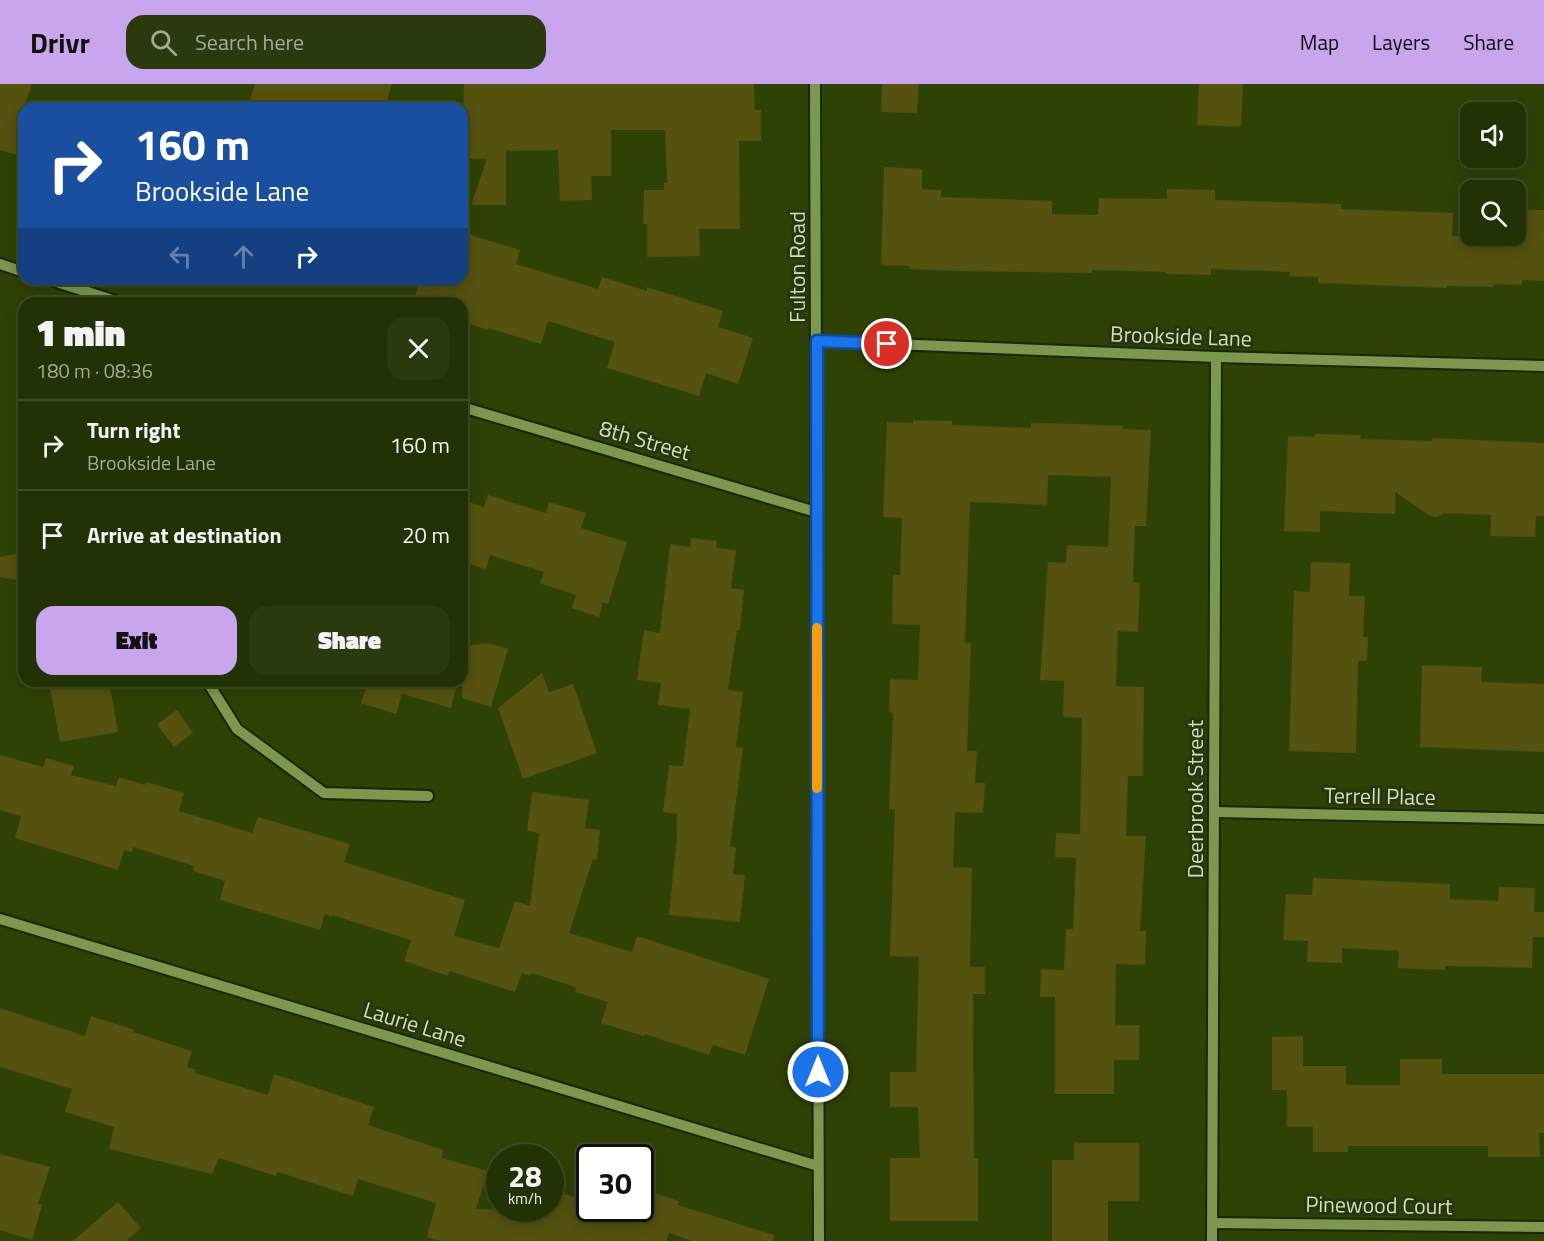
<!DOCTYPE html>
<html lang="en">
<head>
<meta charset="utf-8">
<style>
	body { margin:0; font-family:"Titillium Web",sans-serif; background:#2b3a0e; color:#f1f3f6; height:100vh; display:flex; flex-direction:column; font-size:22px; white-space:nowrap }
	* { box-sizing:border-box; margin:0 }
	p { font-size:20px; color:#a3aa9a }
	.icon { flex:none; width:33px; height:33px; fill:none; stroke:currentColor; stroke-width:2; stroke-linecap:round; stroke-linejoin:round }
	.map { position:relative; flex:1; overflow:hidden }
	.sheet { position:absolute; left:18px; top:213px; width:450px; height:390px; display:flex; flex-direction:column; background:#233204; border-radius:18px; box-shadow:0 3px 15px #0003,0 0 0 2px #404d26 }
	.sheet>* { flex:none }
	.top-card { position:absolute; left:18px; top:18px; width:450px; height:183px; border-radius:18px; box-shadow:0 3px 15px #0003,0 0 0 2px #404d26; background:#1a4fa0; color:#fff; overflow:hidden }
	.tools { position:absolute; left:1460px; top:18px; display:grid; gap:12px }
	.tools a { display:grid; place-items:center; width:66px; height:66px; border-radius:12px; background:#233204; box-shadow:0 3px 15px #0003,0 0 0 2px #404d26; font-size:30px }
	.speed { position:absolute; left:486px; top:1060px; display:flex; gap:12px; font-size:30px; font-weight:700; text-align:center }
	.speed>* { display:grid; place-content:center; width:78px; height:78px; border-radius:50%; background:#233204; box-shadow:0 3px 15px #0003,0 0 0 2px #404d26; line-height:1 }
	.speed small { font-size:15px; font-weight:400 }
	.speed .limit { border:3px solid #111; border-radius:9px; background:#fff; color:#111 }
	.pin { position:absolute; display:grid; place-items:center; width:51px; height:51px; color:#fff; margin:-26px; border:3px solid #fff; border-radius:50%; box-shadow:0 2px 6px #0007 }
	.me { position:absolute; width:66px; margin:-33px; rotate:0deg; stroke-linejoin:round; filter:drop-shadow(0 0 4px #0008) }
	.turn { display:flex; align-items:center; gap:21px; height:126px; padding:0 18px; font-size:27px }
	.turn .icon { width:78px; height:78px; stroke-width:2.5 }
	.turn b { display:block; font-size:42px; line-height:51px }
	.lanes { display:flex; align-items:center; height:57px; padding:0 18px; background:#0003; justify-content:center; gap:30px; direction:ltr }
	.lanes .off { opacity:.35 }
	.round { display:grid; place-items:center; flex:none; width:63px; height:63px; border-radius:18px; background:#2b3a0e }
	.summary { display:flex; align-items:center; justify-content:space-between; height:102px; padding:0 18px }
	h1 { font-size:36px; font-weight:800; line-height:45px }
	.button { display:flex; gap:12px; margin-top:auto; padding:12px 18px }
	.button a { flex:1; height:69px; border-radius:18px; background:#c9a5ee; color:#111; font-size:24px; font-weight:800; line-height:69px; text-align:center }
	.button a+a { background:#2b3a0e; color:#f1f3f6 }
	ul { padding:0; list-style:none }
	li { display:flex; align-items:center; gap:18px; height:90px; padding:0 18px; border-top:2px solid #404d26 }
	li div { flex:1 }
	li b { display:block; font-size:22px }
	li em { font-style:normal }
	header { display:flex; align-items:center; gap:36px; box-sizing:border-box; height:84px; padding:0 30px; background:#c9a5ee; color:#111 }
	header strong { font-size:28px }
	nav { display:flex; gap:33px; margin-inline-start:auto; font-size:21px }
	.search { width:420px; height:54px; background:#2b3a0e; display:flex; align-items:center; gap:15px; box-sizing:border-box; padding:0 21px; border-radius:18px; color:#a3aa9a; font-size:22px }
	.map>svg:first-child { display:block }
</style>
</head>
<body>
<header>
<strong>Drivr</strong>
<div class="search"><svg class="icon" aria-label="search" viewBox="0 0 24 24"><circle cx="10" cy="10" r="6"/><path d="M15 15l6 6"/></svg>Search here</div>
<nav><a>Map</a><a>Layers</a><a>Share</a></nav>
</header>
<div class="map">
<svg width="1544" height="1157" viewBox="0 0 1544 1157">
	<rect width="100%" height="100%" fill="#2f4206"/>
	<g fill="#55510e">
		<polygon points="0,0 32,0 24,24 24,73 0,66"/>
		<polygon points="255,0 392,0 385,24 247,24"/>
		<polygon points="464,0 754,0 755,26 761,26 761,57 739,57 740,145 699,145 700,172 647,173 647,140 643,140 644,106 664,106 664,99 667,99 665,46 611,46 611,92 591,92 592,116 560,117 558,66 506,67 506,121 471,121 487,75 468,75 467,59 462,59"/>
		<polygon points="882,0 919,0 917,29 881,28"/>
		<polygon points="1199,0 1243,0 1241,43 1197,41"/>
		<polygon points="884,83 922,85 922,105 941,106 941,113 1052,117 1052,130 1098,131 1099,114 1167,115 1167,105 1215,106 1215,116 1341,120 1341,125 1453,129 1452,152 1515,152 1515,126 1544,126 1544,197 1522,196 1522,201 1493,200 1493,203 1447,202 1447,204 1318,199 1318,193 1289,192 1290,188 1211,185 1211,191 1166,190 1166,188 1092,186 1092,189 960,187 910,185 910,182 881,181"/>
		<polygon points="462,148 520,166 516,180 598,205 602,193 647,207 647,203 723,227 718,243 753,254 738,300 706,289 699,312 607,284 615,258 548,237 541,260 488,244 488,246 462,238 462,219 413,219 420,195 462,195"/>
		<polygon points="913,336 952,337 952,341 1031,344 1031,339 1075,340 1123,342 1123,345 1151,346 1146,442 1135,442 1133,498 1140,499 1138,548 1118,547 1116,602 1144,603 1143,692 1128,692 1126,752 1146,752 1140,847 1146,847 1145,881 1116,880 1115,941 1139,941 1139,976 1114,976 1114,1010 1055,1010 1055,913 1040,913 1041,885 1064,886 1066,845 1073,845 1076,774 1055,773 1056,749 1080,750 1082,634 1063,633 1064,597 1040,596 1048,478 1066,479 1067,461 1108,463 1111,393 1048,391 1047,421 970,418 965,559 971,559 967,667 977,667 975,699 985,699 983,729 955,728 953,783 972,784 970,883 985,883 985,910 973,910 974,1074 978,1074 978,1137 890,1137 890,1074 920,1074 918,1023 890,1023 890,988 916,988 919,873 890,872 895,725 889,725 893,629 889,628 890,595 918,596 920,541 892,540 893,491 900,491 902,434 883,433 887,338 913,339"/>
		<polygon points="1315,350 1361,351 1360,355 1432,357 1432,354 1544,359 1544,432 1536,432 1535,453 1490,452 1491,431 1444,429 1437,433 1430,432 1395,408 1395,430 1320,427 1320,448 1284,447 1288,352 1315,353"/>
		<polygon points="488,411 546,429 549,418 586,429 581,444 627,458 608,520 603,518 599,533 572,524 576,511 540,499 544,488 490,471 486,485 462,478 462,416 484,423"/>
		<polygon points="691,454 717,457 716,464 736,466 731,504 744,506 740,546 737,546 728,606 743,608 736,663 743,664 730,763 736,764 733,790 745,791 740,838 669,831 677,752 677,730 663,728 669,681 683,682 690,625 658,621 661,599 637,596 644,546 660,549 670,460 690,463"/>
		<polygon points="24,468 24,497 0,493 0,473"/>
		<polygon points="1311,478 1350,479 1349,512 1365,512 1363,553 1368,553 1367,577 1358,577 1356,669 1289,667 1294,507 1310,508"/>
		<polygon points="488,559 508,565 491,623 462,614 462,568 468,570 471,561"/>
		<polygon points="1422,581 1482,583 1481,598 1544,600 1544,668 1420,663"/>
		<polygon points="542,589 549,608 573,600 597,669 523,695 498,624"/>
		<polygon points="49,597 109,597 118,648 60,658"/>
		<polygon points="368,597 458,597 451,624 402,610 396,630 361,619"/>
		<polygon points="177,626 193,649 174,663 157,640"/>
		<polygon points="0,671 43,683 46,674 74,682 71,691 116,702 119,693 145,701 146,698 184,709 179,727 252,749 258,733 350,760 344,778 465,816 454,852 499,864 515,817 530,822 539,749 527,747 532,708 589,716 585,744 600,746 597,776 593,775 569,849 632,868 637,852 769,895 745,971 713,961 709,971 645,950 644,952 601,939 608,918 575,908 576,903 532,889 530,892 522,889 515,908 449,887 448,892 404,877 411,856 332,831 332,833 325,830 320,846 220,816 225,797 193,787 194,782 133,763 132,768 124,766 118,786 15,754 21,732 0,726"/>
		<polygon points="1313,794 1450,800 1450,815 1498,817 1499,803 1535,804 1534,828 1544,828 1544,853 1533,853 1532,884 1445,882 1445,886 1398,884 1399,867 1342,864 1342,879 1307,878 1308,857 1283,856 1286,810 1312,811"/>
		<polygon points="0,924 85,952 91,932 134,946 133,948 192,967 187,983 196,986 195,989 268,1011 274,990 374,1023 368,1041 443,1066 442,1074 488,1087 476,1125 550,1125 550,1106 590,1117 590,1125 640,1125 642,1105 679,1117 678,1121 774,1151 773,1157 692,1157 669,1149 666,1157 440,1157 427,1153 436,1119 358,1095 353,1112 278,1088 276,1092 219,1074 212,1090 109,1065 114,1043 65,1028 72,1005 0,983"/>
		<polygon points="1303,952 1303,982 1346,982 1346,1001 1400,1001 1400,975 1442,975 1442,990 1544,990 1544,1049 1539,1049 1540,1073 1488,1073 1488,1062 1348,1062 1348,1068 1313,1068 1313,1043 1287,1043 1287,1006 1272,1006 1272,953"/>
		<polygon points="1074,1059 1139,1059 1139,1117 1108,1117 1108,1157 1052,1157 1052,1076 1074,1076"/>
		<polygon points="0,1070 50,1083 38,1120 42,1121 32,1156 0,1146"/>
		<polygon points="118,1118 141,1144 126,1157 73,1157"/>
	</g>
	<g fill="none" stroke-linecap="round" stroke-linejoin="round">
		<defs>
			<g id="minor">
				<polyline points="815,0 819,1157"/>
				<polyline points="0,180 24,188"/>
				<polyline points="47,195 122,219"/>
				<polyline points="817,257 1216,273 1544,282"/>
				<polyline points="462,323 816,428"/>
				<polyline points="207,597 237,645 324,709 428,712"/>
				<polyline points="1215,728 1544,735"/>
				<polyline points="0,835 818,1082"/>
				<polyline points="1213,1139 1544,1143"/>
				<polyline points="1212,1157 1216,273"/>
			</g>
		</defs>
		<use href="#minor" stroke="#192600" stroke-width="14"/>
		<use href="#minor" stroke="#7c984e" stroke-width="10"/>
	</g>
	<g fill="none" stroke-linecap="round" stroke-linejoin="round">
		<defs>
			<polyline id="route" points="818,988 817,257 887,260"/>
		</defs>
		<use href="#route" stroke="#114b97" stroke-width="15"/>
		<use href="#route" stroke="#1a73e8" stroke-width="10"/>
		<polyline stroke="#f59e0b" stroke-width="10" points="817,544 817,704"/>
	</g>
	<g text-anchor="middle" stroke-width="6" stroke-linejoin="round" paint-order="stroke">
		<g font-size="22" fill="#cfdfba" stroke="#28360f">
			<text transform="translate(797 183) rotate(-90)" y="8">Fulton Road</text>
			<text transform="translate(1181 252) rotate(2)" y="8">Brookside Lane</text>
			<text transform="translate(645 356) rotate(16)" y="8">8th Street</text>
			<text transform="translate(1380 712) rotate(1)" y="8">Terrell Place</text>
			<text transform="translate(1195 715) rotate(-90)" y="8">Deerbrook Street</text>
			<text transform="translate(415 940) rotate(17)" y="8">Laurie Lane</text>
			<text transform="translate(1379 1121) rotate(1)" y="8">Pinewood Court</text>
		</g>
	</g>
</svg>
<div class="tools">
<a><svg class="icon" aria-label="sound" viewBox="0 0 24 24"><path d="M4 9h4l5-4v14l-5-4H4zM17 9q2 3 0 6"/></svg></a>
<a><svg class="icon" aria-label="search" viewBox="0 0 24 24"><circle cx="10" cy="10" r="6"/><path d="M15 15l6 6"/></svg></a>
</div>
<div class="speed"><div>28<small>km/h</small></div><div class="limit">30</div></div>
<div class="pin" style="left:887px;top:260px;background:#d93025"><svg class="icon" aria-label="arrive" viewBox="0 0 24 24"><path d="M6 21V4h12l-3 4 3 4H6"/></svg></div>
<svg class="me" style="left:818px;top:988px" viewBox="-20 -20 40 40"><circle r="17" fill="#1a73e8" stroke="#fff" stroke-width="3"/><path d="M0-11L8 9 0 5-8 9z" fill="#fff"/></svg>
<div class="top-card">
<div class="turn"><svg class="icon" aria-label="right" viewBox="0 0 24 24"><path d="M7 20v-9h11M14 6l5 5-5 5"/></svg><div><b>160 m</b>Brookside Lane</div></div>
<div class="lanes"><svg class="icon off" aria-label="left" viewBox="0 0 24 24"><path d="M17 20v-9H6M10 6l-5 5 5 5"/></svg><svg class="icon off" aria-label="ahead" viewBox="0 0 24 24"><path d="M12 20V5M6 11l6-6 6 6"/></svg><svg class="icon" aria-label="right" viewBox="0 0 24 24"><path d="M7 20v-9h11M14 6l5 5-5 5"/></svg></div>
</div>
<section class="sheet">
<div class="summary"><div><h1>1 min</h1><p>180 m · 08:36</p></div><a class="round"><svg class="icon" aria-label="close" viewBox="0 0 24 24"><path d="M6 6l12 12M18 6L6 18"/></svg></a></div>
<ul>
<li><svg class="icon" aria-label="right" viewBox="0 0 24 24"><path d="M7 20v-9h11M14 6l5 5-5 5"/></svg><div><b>Turn right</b><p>Brookside Lane</p></div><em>160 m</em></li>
<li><svg class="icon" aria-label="arrive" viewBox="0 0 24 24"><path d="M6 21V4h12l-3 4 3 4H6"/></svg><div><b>Arrive at destination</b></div><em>20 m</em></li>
</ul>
<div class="button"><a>Exit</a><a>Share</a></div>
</section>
</div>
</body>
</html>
